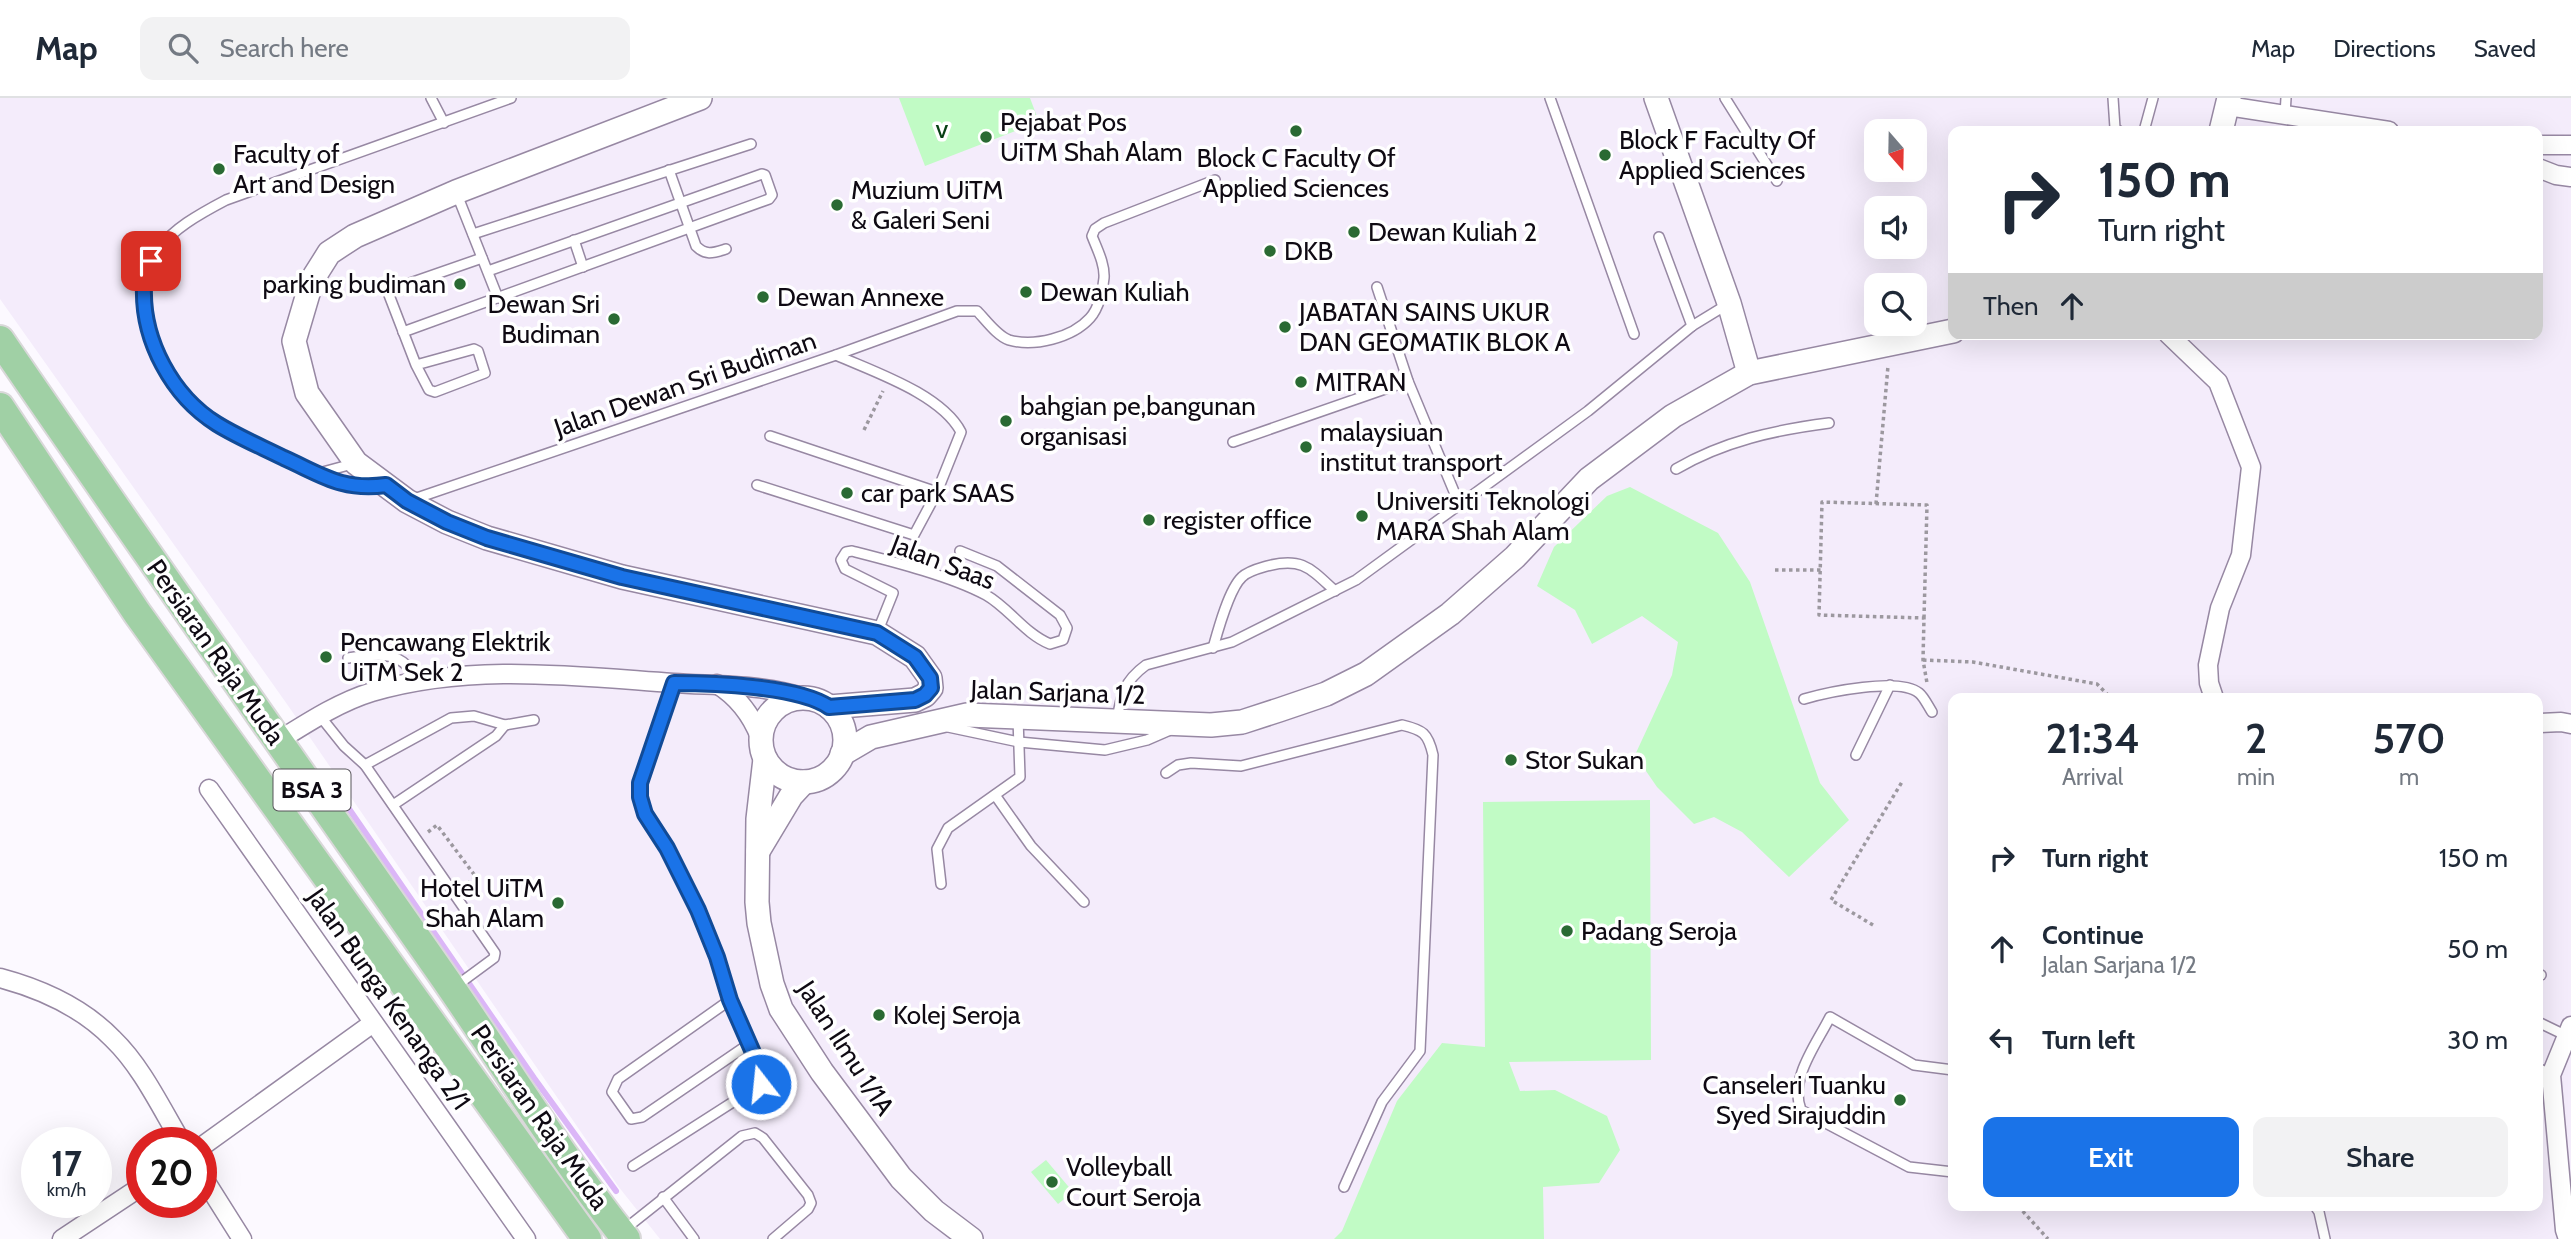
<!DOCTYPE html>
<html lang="en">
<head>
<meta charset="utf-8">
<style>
	body { margin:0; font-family:Cabin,sans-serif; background:#f2f2f3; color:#1f2937; height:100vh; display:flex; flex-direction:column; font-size:26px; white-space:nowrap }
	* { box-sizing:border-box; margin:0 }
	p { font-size:23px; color:#747a83 }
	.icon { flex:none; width:38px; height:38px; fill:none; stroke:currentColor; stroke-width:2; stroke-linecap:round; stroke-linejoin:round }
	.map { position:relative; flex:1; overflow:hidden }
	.details { position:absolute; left:1948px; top:595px; width:595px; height:518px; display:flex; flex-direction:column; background:#fff; border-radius:14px; box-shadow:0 7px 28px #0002 }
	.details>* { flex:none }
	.top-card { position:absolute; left:1948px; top:28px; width:595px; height:214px; border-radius:14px; box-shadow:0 7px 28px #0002; background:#fff; color:#1f2937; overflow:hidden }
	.needle { width:46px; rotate:160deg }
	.fabs { position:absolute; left:1864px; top:21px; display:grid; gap:14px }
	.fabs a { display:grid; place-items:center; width:63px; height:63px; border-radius:14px; background:#fff; box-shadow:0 7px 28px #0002; font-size:35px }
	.speed { position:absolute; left:21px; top:1029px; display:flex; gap:14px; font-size:35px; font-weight:700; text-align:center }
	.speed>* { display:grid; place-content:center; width:91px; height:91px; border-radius:50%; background:#fff; box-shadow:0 7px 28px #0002; line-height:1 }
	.speed small { font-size:18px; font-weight:400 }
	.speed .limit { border:10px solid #d22; background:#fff; color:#111 }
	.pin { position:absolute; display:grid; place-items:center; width:60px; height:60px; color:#fff; margin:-30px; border-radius:14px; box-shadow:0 4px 10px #0006 }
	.me { position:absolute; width:77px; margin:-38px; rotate:344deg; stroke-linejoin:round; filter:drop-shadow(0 0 5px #0008) }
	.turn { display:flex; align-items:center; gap:24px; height:147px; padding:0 35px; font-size:32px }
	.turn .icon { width:91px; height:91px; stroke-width:2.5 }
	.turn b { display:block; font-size:49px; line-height:60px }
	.then { display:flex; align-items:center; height:66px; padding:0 35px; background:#0003; gap:14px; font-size:26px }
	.eta { display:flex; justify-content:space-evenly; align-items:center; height:119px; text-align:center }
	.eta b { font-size:42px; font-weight:600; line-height:49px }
	.button { display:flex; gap:14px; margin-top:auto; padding:14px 35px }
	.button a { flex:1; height:80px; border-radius:14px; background:#1a73e8; color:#fff; font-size:28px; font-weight:600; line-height:80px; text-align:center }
	.button a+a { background:#f2f2f3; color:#1f2937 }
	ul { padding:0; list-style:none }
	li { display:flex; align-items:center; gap:21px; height:91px; padding:0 35px }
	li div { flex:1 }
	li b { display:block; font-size:26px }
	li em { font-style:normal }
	header { display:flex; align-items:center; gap:42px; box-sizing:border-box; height:98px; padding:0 35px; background:#fff; border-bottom:2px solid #e0e1e3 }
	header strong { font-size:33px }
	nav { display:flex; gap:38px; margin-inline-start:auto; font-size:24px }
	.search { width:490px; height:63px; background:#f2f2f3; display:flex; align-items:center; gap:18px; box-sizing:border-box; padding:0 24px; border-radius:14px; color:#747a83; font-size:26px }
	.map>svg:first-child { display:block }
</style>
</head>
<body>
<header>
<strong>Map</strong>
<div class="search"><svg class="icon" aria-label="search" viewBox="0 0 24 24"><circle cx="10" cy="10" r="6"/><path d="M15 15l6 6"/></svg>Search here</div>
<nav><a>Map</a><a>Directions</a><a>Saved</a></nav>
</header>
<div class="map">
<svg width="2571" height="1141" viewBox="0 0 2571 1141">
	<rect width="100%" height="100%" fill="#fcf9ff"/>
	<path fill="#f4ecfb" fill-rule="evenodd" d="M0 0H2571V1141H660L618 1088 289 609 0 201ZM1876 33H1914V72H1876ZM1953 33H2538V236H1953ZM1876 110H1914V149H1876ZM1876 187H1914V226H1876ZM1953 600H2538V1108H1953Z"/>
	<g fill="#c1fbc5">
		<polygon points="899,0 1030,0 1039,24 925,68"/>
		<polygon points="1630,389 1718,435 1750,484 1820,685 1849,722 1789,779 1742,734 1714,719 1694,726 1657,689 1635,657 1672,577 1678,544 1642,518 1592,546 1575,512 1537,488 1554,449 1607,398"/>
		<polygon points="1650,702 1651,962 1509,964 1520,993 1555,992 1607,1018 1620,1052 1599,1085 1543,1089 1544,1141 1334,1141 1342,1133 1397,1003 1442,945 1485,949 1483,704"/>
		<polygon points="1046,1062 1073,1094 1058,1106 1031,1074"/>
	</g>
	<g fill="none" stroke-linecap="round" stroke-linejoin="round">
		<polyline stroke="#dbb6f7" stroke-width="6" points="325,676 534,980 616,1093"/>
		<defs>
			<g id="service">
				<polyline points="431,0 444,25"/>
				<polyline points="1550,0 1634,236"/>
				<polyline points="1725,0 1777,83"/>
				<polyline points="2113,0 2115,30 2119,33"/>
				<polyline points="2285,17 2286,0"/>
				<polyline points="2144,33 2153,0"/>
				<path d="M669 72 696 148C706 158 713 155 726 151"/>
				<polyline points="456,94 498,200"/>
				<polyline points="473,136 751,46"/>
				<polyline points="1659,139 1692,228"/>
				<polyline points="574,142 583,169"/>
				<polyline points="1377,189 1408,283 1460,408"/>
				<polyline points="403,234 769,101 772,97 765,77 762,76 488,173"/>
				<polyline points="416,267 429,292 435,294 485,275 478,253 474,251 416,267 389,197 393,191 482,160"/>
				<path d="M770 338 937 394 961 334C941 296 874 274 836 257"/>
				<polyline points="1233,344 1408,283"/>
				<path d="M1676 371C1724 343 1775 332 1829 325"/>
				<polyline points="319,375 356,365"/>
				<polyline points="757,387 914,437 937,394"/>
				<path d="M381 388C345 393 317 375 286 360 252 345 217 329 190 303 170 284 155 256 149 229 133 157 167 133 226 102L511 0"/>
				<path d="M411 402 836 257 957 213H977C986 222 997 238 1009 242 1034 249 1072 240 1090 220 1099 210 1103 192 1104 180 1105 166 1097 151 1092 138L1095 131 1104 125 1215 82"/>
				<path d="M877 535 893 495 845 471 841 462 846 454 852 453C891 463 951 478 986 497 1009 510 1025 536 1050 546L1063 542 1067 530 1060 517 997 468 960 453"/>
				<path d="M1213 550C1218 532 1229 491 1242 479 1248 473 1260 470 1267 468 1302 459 1310 470 1335 493"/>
				<path d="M348 560C376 556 406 551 416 584"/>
				<path d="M1804 601C1828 594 1899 579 1919 595 1924 599 1928 608 1932 614"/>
				<polyline points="320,618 344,648 365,667 495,855 494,860 456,888"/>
				<path d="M1117 622C1121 597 1124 583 1146 567L1232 544 1356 482 1588 313 1692 228 1728 206"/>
				<polyline points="948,629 1019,644 1105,652 1147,642 1170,632"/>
				<polyline points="1856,657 1890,587"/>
				<polyline points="365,667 451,620 474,618 505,627 534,622"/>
				<path d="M1166 675 1178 667 1191 665 1241 668 1402 627C1423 632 1428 635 1433 657L1420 953 1382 1004 1344 1089"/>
				<polyline points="995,697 1031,748 1084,804"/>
				<polyline points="393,707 496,638 505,627"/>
				<polyline points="941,786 937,751 948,730 1020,679 1018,620"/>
				<polyline points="2538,877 2541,877"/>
				<polyline points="730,902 618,981 612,994 631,1021 642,1019 749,946"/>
				<polyline points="2538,924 2567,938"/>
				<polyline points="2538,970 2551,977"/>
				<path d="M1953 972 1914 967 1830 919C1816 947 1789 981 1801 1012L1909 1069 1953 1074"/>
				<polyline points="633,1068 761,986 762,975 730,902 717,859 698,812 667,750 644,716 640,699 640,685 674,585"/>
				<polyline points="663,1099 694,1141"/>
				<polyline points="2315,1108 2319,1114 2325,1141"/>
				<polyline points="625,1131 742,1038 755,1035 763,1040 808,1097 811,1105 808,1111 773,1141"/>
			</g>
			<g id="minor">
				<polyline points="2228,8 2389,33"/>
				<polyline points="2538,47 2571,47"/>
				<polyline points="2538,70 2556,77 2571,79"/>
				<polyline points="2168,236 2218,284 2251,369 2241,457 2220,510 2208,567 2209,585 2214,600"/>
				<path d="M717 586C738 599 751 616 760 639"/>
				<polyline points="2538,625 2561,624 2571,626"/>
				<path d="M278 643C307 625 339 604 372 594 470 565 573 578 673 585 717 588 762 586 805 600"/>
				<polyline points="209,691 526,1141"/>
				<path d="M0 880C41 891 83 910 113 941 142 969 161 1010 182 1045"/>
				<polyline points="201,1049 373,925"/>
				<polyline points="201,1076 242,1141"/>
				<polyline points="62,1141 142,1088"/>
				<polyline points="2568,1141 2565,1132 2551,977 2571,928"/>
			</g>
			<g id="tertiary">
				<polyline points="700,0 456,94 355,138 329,155 312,182 294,243 307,295 356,365 407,403 447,424 487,440 622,479 877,535 915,559 930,580 931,590 925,597 915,602 829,609"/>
				<polyline points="1656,0 1729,205 1749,275"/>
				<polyline points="2221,33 2229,0"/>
				<circle cx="803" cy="642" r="42"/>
				<polyline points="842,656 871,639 967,617 1211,627 1242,624 1279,612 1326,596 1366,576 1450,516 1515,459 1589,381 1673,318 1749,275 1953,233"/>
				<polyline points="765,661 758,721 757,804 759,825 772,886 781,911 822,974 901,1080 934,1113 971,1141"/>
				<polyline points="758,753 791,698 804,684"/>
			</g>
			<g id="primary">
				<path d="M0 242C143 451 289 658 434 865 499 957 556 1053 626 1141"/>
				<polyline points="0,309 137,515 587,1141"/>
			</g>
		</defs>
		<use href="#service" stroke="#9788a3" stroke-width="12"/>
		<use href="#minor" stroke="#9788a3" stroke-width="21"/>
		<use href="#tertiary" stroke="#9788a3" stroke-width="26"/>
		<use href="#primary" stroke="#d9d8d9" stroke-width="32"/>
		<g stroke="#9c989f" stroke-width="3.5" stroke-dasharray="3.5 3.5" stroke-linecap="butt">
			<polyline points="864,332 883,293"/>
			<polyline points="1876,406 1888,268"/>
			<polyline points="1775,472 1821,472"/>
			<polyline points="1924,520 1927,407 1822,404 1819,517 1924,520 1923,562 1927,585"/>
			<polyline points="1923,562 1973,564 2097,586 2111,600"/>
			<polyline points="428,734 437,727 476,779 464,788"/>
			<polyline points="1873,827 1831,802 1902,684"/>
			<polyline points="2018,1108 2048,1141"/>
		</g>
		<use href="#service" stroke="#fff" stroke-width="9"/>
		<use href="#minor" stroke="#fff" stroke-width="18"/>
		<use href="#tertiary" stroke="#fff" stroke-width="23"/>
		<use href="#primary" stroke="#a0d0a5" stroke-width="28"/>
	</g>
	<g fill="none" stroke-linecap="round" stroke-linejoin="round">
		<defs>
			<path id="route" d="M151 163C148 172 144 181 144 189 142 242 172 298 217 326 238 339 262 349 284 360 322 377 342 393 386 387L407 403 447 424 487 440 622 479 877 535 915 559 930 580 931 590 925 597 915 602 829 609C798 588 713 585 674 585L640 685V699L645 716 667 750 698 812 717 859 730 902 762 975 761 986"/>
		</defs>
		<use href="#route" stroke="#114b97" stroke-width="18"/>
		<use href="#route" stroke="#1a73e8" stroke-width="12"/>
	</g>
	<g fill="#2a6a33" stroke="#fff" stroke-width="2.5">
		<circle cx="1296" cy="33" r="7"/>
		<circle cx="986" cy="39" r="7"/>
		<circle cx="1605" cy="57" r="7"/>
		<circle cx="219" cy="71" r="7"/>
		<circle cx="837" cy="107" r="7"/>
		<circle cx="1354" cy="134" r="7"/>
		<circle cx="1270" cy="153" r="7"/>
		<circle cx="460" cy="186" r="7"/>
		<circle cx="1026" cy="194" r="7"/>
		<circle cx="763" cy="199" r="7"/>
		<circle cx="614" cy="221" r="7"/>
		<circle cx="1285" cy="229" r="7"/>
		<circle cx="1301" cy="284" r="7"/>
		<circle cx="1006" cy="323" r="7"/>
		<circle cx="1306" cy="349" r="7"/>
		<circle cx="847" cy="395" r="7"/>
		<circle cx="1362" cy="418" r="7"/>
		<circle cx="1149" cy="422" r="7"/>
		<circle cx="326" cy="559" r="7"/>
		<circle cx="1511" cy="662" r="7"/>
		<circle cx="558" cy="805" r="7"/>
		<circle cx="1567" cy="833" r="7"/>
		<circle cx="879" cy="917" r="7"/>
		<circle cx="1900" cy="1002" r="7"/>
		<circle cx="1052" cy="1084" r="7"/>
	</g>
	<g text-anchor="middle" stroke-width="7" stroke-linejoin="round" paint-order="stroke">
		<rect fill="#fff" stroke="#57545a" stroke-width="2" x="273.5" y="671.5" width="77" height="41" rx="5"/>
		<g font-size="24" font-weight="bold" fill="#0f0a13">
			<text x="312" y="700">BSA 3</text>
		</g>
		<g font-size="26" fill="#0f0a13" stroke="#fff" text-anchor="start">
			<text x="1000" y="33">Pejabat Pos<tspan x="1000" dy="30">UiTM Shah Alam</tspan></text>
			<text x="1619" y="51">Block F Faculty Of<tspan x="1619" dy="30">Applied Sciences</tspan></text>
			<text x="233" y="65">Faculty of<tspan x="233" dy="30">Art and Design</tspan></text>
			<text x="1296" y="69" text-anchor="middle">Block C Faculty Of<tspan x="1296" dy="30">Applied Sciences</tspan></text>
			<text x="851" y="101">Muzium UiTM<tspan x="851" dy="30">&amp; Galeri Seni</tspan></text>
			<text x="1368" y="143">Dewan Kuliah 2</text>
			<text x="1284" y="162">DKB</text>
			<text x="446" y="195" text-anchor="end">parking budiman</text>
			<text x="1040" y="203">Dewan Kuliah</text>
			<text x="777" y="208">Dewan Annexe</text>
			<text x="600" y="215" text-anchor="end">Dewan Sri<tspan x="600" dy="30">Budiman</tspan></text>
			<text x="1299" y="223">JABATAN SAINS UKUR<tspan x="1299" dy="30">DAN GEOMATIK BLOK A</tspan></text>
			<text x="1315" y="293">MITRAN</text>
			<text x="1020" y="317">bahgian pe,bangunan<tspan x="1020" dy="30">organisasi</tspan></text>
			<text x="1320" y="343">malaysiuan<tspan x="1320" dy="30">institut transport</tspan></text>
			<text x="861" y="404">car park SAAS</text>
			<text x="1376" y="412">Universiti Teknologi<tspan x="1376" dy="30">MARA Shah Alam</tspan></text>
			<text x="1163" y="431">register office</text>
			<text x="340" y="553">Pencawang Elektrik<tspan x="340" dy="30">UiTM Sek 2</tspan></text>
			<text x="1525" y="671">Stor Sukan</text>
			<text x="544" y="799" text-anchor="end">Hotel UiTM<tspan x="544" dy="30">Shah Alam</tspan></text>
			<text x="1581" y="842">Padang Seroja</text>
			<text x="893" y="926">Kolej Seroja</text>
			<text x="1886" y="996" text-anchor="end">Canseleri Tuanku<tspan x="1886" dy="30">Syed Sirajuddin</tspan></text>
			<text x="1066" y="1078">Volleyball<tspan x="1066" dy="30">Court Seroja</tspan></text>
		</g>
		<g font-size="26" fill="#084014" stroke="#fff">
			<text x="942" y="40">v</text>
		</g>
		<g font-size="26" fill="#0f0a13" stroke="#fff">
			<text transform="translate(685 286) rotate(-19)" y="9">Jalan Dewan Sri Budiman</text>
			<text transform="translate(943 464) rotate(21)" y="9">Jalan Saas</text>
			<text transform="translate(216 554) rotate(55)" y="9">Persiaran Raja Muda</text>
			<text transform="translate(1058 594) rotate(2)" y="9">Jalan Sarjana 1/2</text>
			<text transform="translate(389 901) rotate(55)" y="9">Jalan Bunga Kenanga 2/1</text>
			<text transform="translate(846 950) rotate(57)" y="9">Jalan Ilmu 1/1A</text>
			<text transform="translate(540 1019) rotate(55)" y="9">Persiaran Raja Muda</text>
		</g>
	</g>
</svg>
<div class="fabs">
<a><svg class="needle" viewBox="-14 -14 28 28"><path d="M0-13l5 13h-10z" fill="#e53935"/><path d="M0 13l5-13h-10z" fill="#747a83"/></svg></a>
<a><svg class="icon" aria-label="sound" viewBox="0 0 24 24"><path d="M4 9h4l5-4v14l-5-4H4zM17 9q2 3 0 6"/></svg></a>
<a><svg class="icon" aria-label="search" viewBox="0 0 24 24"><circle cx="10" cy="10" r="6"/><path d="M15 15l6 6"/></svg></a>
</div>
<div class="speed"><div>17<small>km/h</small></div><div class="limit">20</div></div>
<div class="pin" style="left:151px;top:163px;background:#d93025"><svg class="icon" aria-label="arrive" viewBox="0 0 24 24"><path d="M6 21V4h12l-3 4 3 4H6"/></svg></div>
<svg class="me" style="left:761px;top:986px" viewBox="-20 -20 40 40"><circle r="17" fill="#1a73e8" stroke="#fff" stroke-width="3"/><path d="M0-11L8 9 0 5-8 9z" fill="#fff"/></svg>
<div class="top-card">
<div class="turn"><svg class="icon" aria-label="right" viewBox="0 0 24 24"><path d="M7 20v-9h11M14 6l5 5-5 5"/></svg><div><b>150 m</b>Turn right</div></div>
<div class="then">Then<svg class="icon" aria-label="ahead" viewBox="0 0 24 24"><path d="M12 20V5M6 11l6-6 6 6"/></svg></div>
</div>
<section class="details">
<div class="eta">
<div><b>21:34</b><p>Arrival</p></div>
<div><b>2</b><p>min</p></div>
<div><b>570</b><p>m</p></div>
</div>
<ul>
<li><svg class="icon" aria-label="right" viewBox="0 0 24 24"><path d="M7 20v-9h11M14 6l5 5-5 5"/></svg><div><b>Turn right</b></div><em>150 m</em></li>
<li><svg class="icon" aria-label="ahead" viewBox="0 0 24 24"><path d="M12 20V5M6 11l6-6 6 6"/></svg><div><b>Continue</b><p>Jalan Sarjana 1/2</p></div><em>50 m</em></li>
<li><svg class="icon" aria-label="left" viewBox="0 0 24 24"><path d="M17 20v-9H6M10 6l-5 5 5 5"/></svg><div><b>Turn left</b></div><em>30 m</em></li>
</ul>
<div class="button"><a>Exit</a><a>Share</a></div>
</section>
</div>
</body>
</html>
